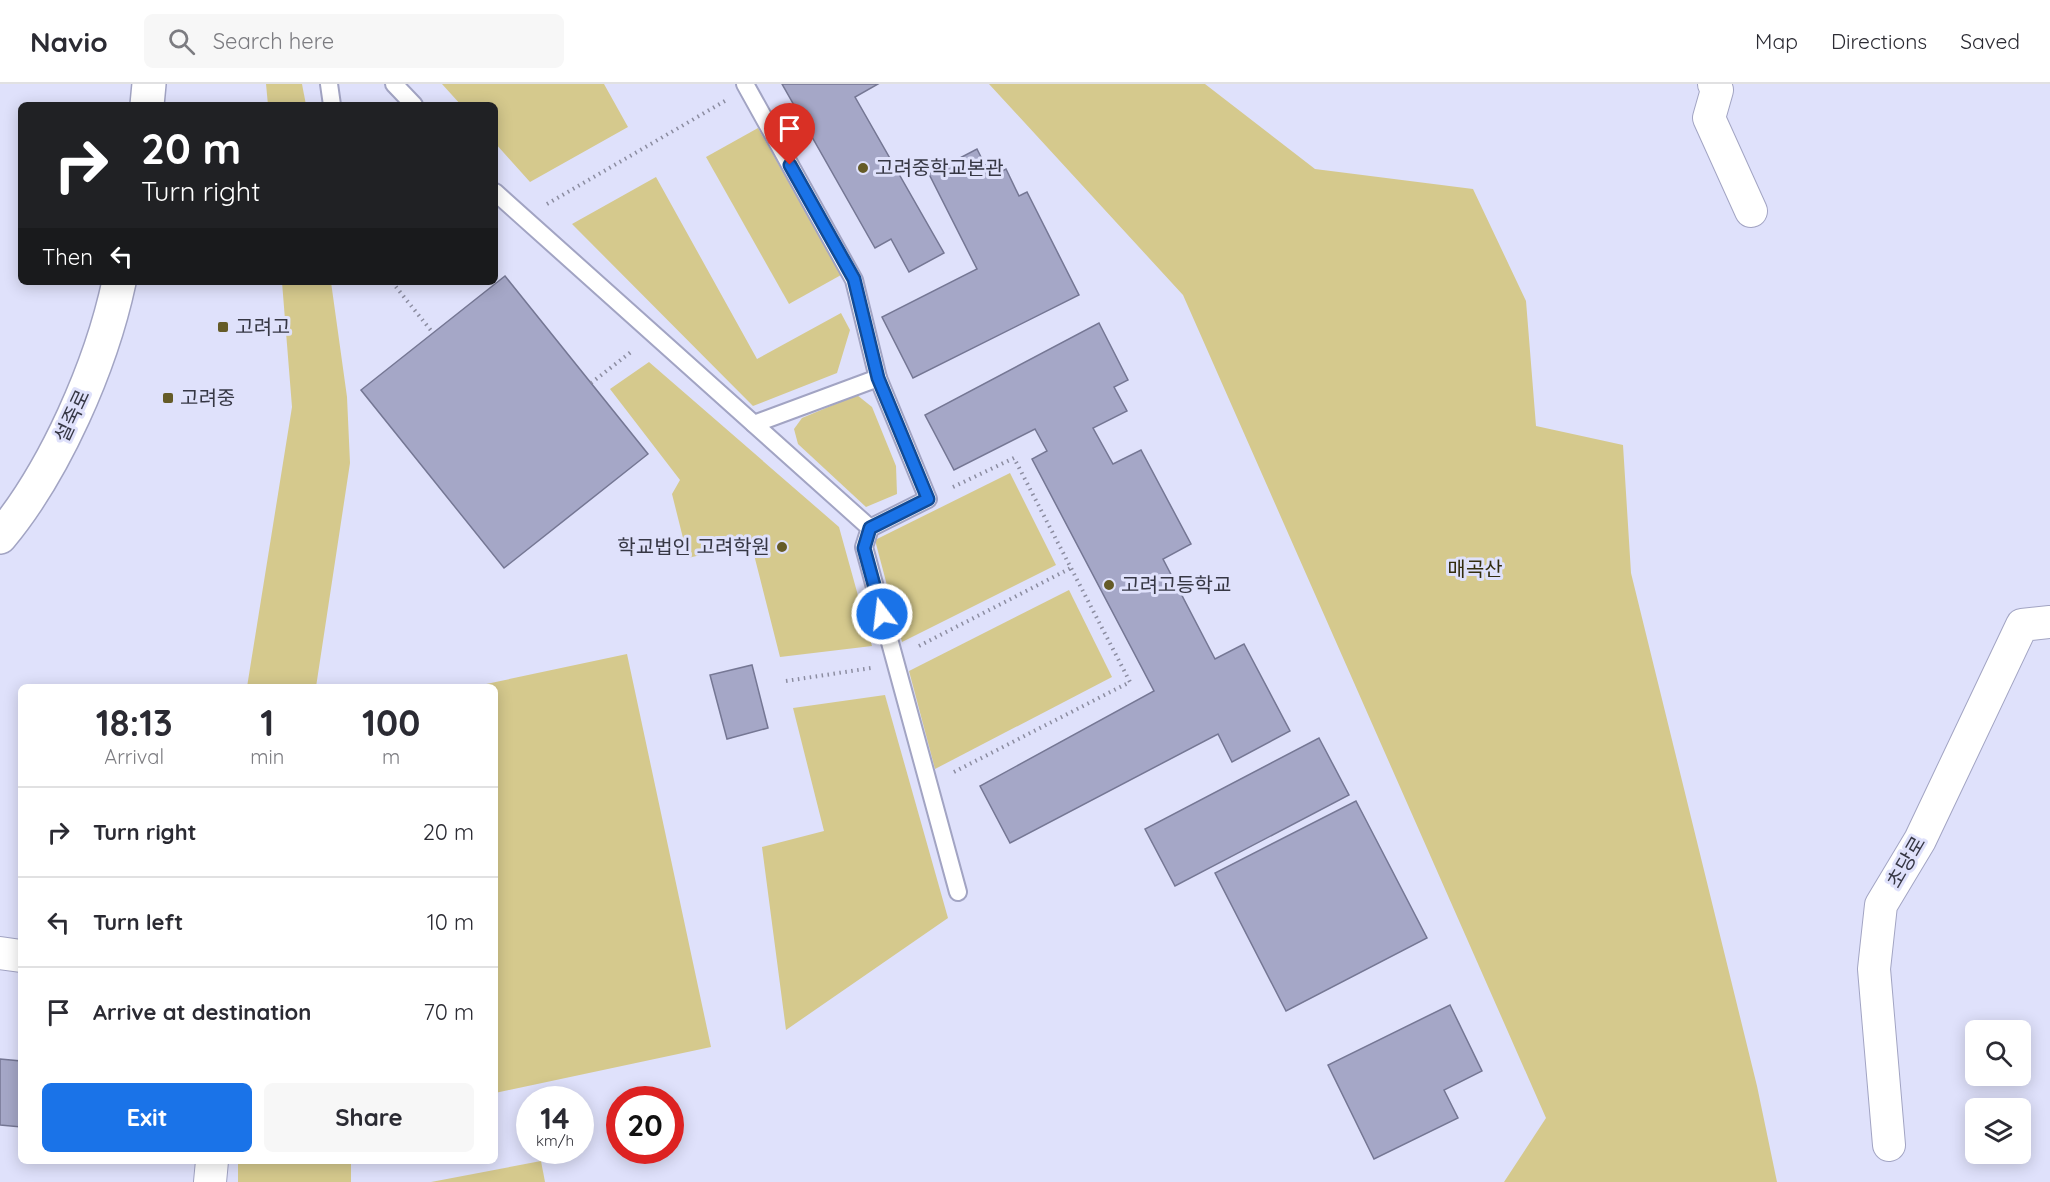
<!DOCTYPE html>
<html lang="en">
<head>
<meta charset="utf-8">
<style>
	body { margin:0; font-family:Quicksand,"Noto Sans KR",sans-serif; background:#f7f7f7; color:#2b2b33; height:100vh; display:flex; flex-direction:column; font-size:22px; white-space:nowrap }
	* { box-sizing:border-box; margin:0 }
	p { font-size:20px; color:#7c7c81 }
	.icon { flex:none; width:33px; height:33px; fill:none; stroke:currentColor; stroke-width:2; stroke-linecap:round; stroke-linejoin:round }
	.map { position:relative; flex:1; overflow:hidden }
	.side { position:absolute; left:18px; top:600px; width:480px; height:480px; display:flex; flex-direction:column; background:#fff; border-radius:9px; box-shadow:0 3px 15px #0003 }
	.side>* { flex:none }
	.banner { position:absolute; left:18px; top:18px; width:480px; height:183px; border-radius:9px; box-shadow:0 3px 15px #0003; background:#202124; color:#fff; overflow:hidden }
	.controls { position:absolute; left:1965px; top:936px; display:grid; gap:12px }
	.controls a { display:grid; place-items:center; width:66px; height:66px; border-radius:9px; background:#fff; box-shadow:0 3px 15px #0003; font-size:30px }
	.speed { position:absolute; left:516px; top:1002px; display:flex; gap:12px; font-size:30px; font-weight:700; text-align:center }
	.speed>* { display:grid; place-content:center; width:78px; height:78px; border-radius:50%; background:#fff; box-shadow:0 3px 15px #0003; line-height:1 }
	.speed small { font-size:15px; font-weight:400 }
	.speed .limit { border:9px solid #d22; background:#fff; color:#111 }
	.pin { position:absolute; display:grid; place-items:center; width:51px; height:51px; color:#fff; margin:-62px -26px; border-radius:50% 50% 50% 0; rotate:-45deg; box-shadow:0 0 6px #0007 }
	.pin .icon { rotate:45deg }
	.me { position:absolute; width:66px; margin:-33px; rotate:345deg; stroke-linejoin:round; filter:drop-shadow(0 0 4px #0008) }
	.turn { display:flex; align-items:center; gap:21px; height:126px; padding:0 24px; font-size:27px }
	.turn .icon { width:78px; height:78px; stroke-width:2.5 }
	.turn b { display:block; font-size:42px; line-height:51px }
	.then { display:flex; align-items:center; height:57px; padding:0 24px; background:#0003; gap:12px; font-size:22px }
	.eta { display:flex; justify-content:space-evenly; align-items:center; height:102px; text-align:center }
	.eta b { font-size:36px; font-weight:700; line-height:42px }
	.primary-button { display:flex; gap:12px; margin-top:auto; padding:12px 24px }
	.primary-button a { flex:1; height:69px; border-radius:9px; background:#1a73e8; color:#fff; font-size:24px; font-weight:700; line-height:69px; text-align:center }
	.primary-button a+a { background:#f7f7f7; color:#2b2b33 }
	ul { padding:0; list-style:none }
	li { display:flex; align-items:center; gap:18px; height:90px; padding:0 24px; border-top:2px solid #e1e1e2 }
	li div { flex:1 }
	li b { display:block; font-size:22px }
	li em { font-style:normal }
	header { display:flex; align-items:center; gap:36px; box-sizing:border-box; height:84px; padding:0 30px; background:#fff; border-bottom:2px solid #e1e1e2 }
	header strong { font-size:28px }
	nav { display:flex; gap:33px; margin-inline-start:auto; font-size:21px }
	.search { width:420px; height:54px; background:#f7f7f7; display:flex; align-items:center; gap:15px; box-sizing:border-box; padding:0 21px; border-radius:9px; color:#7c7c81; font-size:22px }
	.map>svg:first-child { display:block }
</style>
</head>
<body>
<header>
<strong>Navio</strong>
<div class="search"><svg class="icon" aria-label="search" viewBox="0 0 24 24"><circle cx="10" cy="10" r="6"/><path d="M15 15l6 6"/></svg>Search here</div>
<nav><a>Map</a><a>Directions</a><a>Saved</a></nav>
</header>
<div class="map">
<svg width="2050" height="1098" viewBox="0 0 2050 1098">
	<rect width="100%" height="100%" fill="#dfe1fb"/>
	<g fill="#d5c98d">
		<polygon points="266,0 302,0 306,21 268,21"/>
		<polygon points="442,0 604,0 628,43 530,98 495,59 495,21 461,21"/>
		<polygon points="989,0 1205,0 1315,85 1473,105 1526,217 1536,342 1623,361 1631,489 1757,1002 1777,1098 1504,1098 1546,1034 1183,211"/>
		<polygon points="758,44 841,191 789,220 706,73"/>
		<polygon points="656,93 757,275 841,229 850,246 837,289 753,322 572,140"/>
		<polygon points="282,198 331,198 347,313 350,379 316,603 247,603 292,323"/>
		<polygon points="649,278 839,443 872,562 780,573 751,459 688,474 672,410 680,396 610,305"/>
		<polygon points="857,311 872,323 896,382 897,410 866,423 798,360 794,345 802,334"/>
		<polygon points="1010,389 1056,481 902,558 875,456"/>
		<polygon points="1069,506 1112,593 935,685 909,587"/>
		<polygon points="627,570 711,963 495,1009 495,603 472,603"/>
		<polygon points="885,611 948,834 786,946 762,763 824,747 793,624"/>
		<rect x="238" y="1077" width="113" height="21"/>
		<polygon points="541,1077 545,1098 431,1098"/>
	</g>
	<g fill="#a5a7c7" stroke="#757794" stroke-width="1.5">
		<polygon points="782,0 878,0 855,13 944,169 909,188 891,155 875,164"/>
		<polygon points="977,65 991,93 1006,85 1019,112 1027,108 1079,211 913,294 882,233 977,185 929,90"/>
		<polygon points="505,192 648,370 504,484 361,306"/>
		<polygon points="1099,239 1128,296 1114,303 1127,327 1093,344 1113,380 1141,366 1191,460 1163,475 1215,575 1244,560 1290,647 1232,678 1218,650 1010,759 980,702 1154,607 1032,375 1047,367 1035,345 954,386 925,331"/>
		<polygon points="752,581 768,644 727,655 710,591"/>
		<polygon points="1319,654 1349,711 1175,802 1145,745"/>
		<polygon points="1356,717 1427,854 1286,927 1215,789"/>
		<polygon points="1450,921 1482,987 1444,1006 1458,1034 1374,1075 1328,981"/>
		<polygon points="0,975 21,977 21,1043 0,1041"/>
	</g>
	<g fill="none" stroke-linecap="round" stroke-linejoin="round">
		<defs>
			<g id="lane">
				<polyline points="329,0 332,21"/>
				<polyline points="394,0 414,21"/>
				<polyline points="745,0 854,196 878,294 928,415 870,444"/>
				<polyline points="495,108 870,444 864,463 958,808"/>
				<polyline points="754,340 878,294"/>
			</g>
			<g id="street">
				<polyline points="1714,0 1717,6 1709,34 1751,127"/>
				<polyline points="0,869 21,872"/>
				<polyline points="1889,1061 1874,885 1881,821 1920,756 2022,541 2050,538"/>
				<polyline points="210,1098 212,1077"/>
			</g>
			<g id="secondary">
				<polyline points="147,21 149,0"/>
				<path d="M0 453C55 387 101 282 119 198"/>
			</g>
		</defs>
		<use href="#lane" stroke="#a2a4c3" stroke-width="20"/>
		<use href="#street" stroke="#a2a4c3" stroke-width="34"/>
		<use href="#secondary" stroke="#a2a4c3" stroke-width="36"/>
		<g stroke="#8c8da1" stroke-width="4" stroke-dasharray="1.5 4.5" stroke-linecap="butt">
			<polyline points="547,120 725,17"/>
			<polyline points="392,198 433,249"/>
			<polyline points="591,299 631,268"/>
			<polyline points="953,403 1014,374 1130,598 954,688"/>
			<polyline points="919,562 1071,484"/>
			<polyline points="786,597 871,584"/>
		</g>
		<use href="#lane" stroke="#fff" stroke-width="16"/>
		<use href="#street" stroke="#fff" stroke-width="32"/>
		<use href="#secondary" stroke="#fff" stroke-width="33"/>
	</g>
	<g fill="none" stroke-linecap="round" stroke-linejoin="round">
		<defs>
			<polyline id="route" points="790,81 854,195 878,294 928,415 870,444 864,464 882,530"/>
		</defs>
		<use href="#route" stroke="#114b97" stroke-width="15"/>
		<use href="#route" stroke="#1a73e8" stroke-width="10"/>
	</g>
	<g fill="#655b27" stroke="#dfe1fb" stroke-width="2">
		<circle cx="863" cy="84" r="6"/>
		<rect x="217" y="237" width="12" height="12" rx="3"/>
		<rect x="162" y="308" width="12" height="12" rx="3"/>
		<circle cx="782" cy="463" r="6"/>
		<circle cx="1109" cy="501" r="6"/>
	</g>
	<g text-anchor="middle" stroke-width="6" stroke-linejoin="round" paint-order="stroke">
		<g font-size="20" fill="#363744" stroke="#dfe1fb" text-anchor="start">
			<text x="875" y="91">고려중학교본관</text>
			<text x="235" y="250">고려고</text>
			<text x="180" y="321">고려중</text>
			<text x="770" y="470" text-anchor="end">학교법인 고려학원</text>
			<text x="1121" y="508">고려고등학교</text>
		</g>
		<g font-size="20" fill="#363744" stroke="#dfe1fb">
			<text transform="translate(72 332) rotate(-65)" y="7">설죽로</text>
			<text transform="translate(1906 778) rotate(-60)" y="7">초당로</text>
		</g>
		<g font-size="20" fill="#322c0e" stroke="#dfe1fb">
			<text x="1475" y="492">매곡산</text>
		</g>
	</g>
</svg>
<div class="controls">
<a><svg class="icon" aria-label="search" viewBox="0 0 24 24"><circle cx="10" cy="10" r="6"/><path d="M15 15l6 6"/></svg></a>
<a><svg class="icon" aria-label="layers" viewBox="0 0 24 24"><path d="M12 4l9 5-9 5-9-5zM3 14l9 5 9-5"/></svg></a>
</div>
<div class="speed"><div>14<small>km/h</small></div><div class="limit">20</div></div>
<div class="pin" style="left:790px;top:81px;background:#d93025"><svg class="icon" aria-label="arrive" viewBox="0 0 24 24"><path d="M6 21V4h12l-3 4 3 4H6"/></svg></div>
<svg class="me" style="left:882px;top:530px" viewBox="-20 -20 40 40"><circle r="17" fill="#1a73e8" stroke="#fff" stroke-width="3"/><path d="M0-11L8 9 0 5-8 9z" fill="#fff"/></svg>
<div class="banner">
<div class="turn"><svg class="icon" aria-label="right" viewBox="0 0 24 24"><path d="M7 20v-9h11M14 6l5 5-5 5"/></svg><div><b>20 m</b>Turn right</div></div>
<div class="then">Then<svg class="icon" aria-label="left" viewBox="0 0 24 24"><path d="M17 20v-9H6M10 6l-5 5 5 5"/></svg></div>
</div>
<section class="side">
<div class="eta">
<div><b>18:13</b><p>Arrival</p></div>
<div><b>1</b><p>min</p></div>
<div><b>100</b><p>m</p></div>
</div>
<ul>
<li><svg class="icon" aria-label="right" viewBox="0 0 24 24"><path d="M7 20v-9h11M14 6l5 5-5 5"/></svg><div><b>Turn right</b></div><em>20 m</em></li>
<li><svg class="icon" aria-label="left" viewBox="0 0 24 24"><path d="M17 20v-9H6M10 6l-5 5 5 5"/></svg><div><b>Turn left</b></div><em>10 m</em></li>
<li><svg class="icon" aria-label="arrive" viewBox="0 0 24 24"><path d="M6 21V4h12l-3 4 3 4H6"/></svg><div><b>Arrive at destination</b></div><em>70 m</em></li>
</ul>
<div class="primary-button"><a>Exit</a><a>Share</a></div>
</section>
</div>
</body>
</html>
